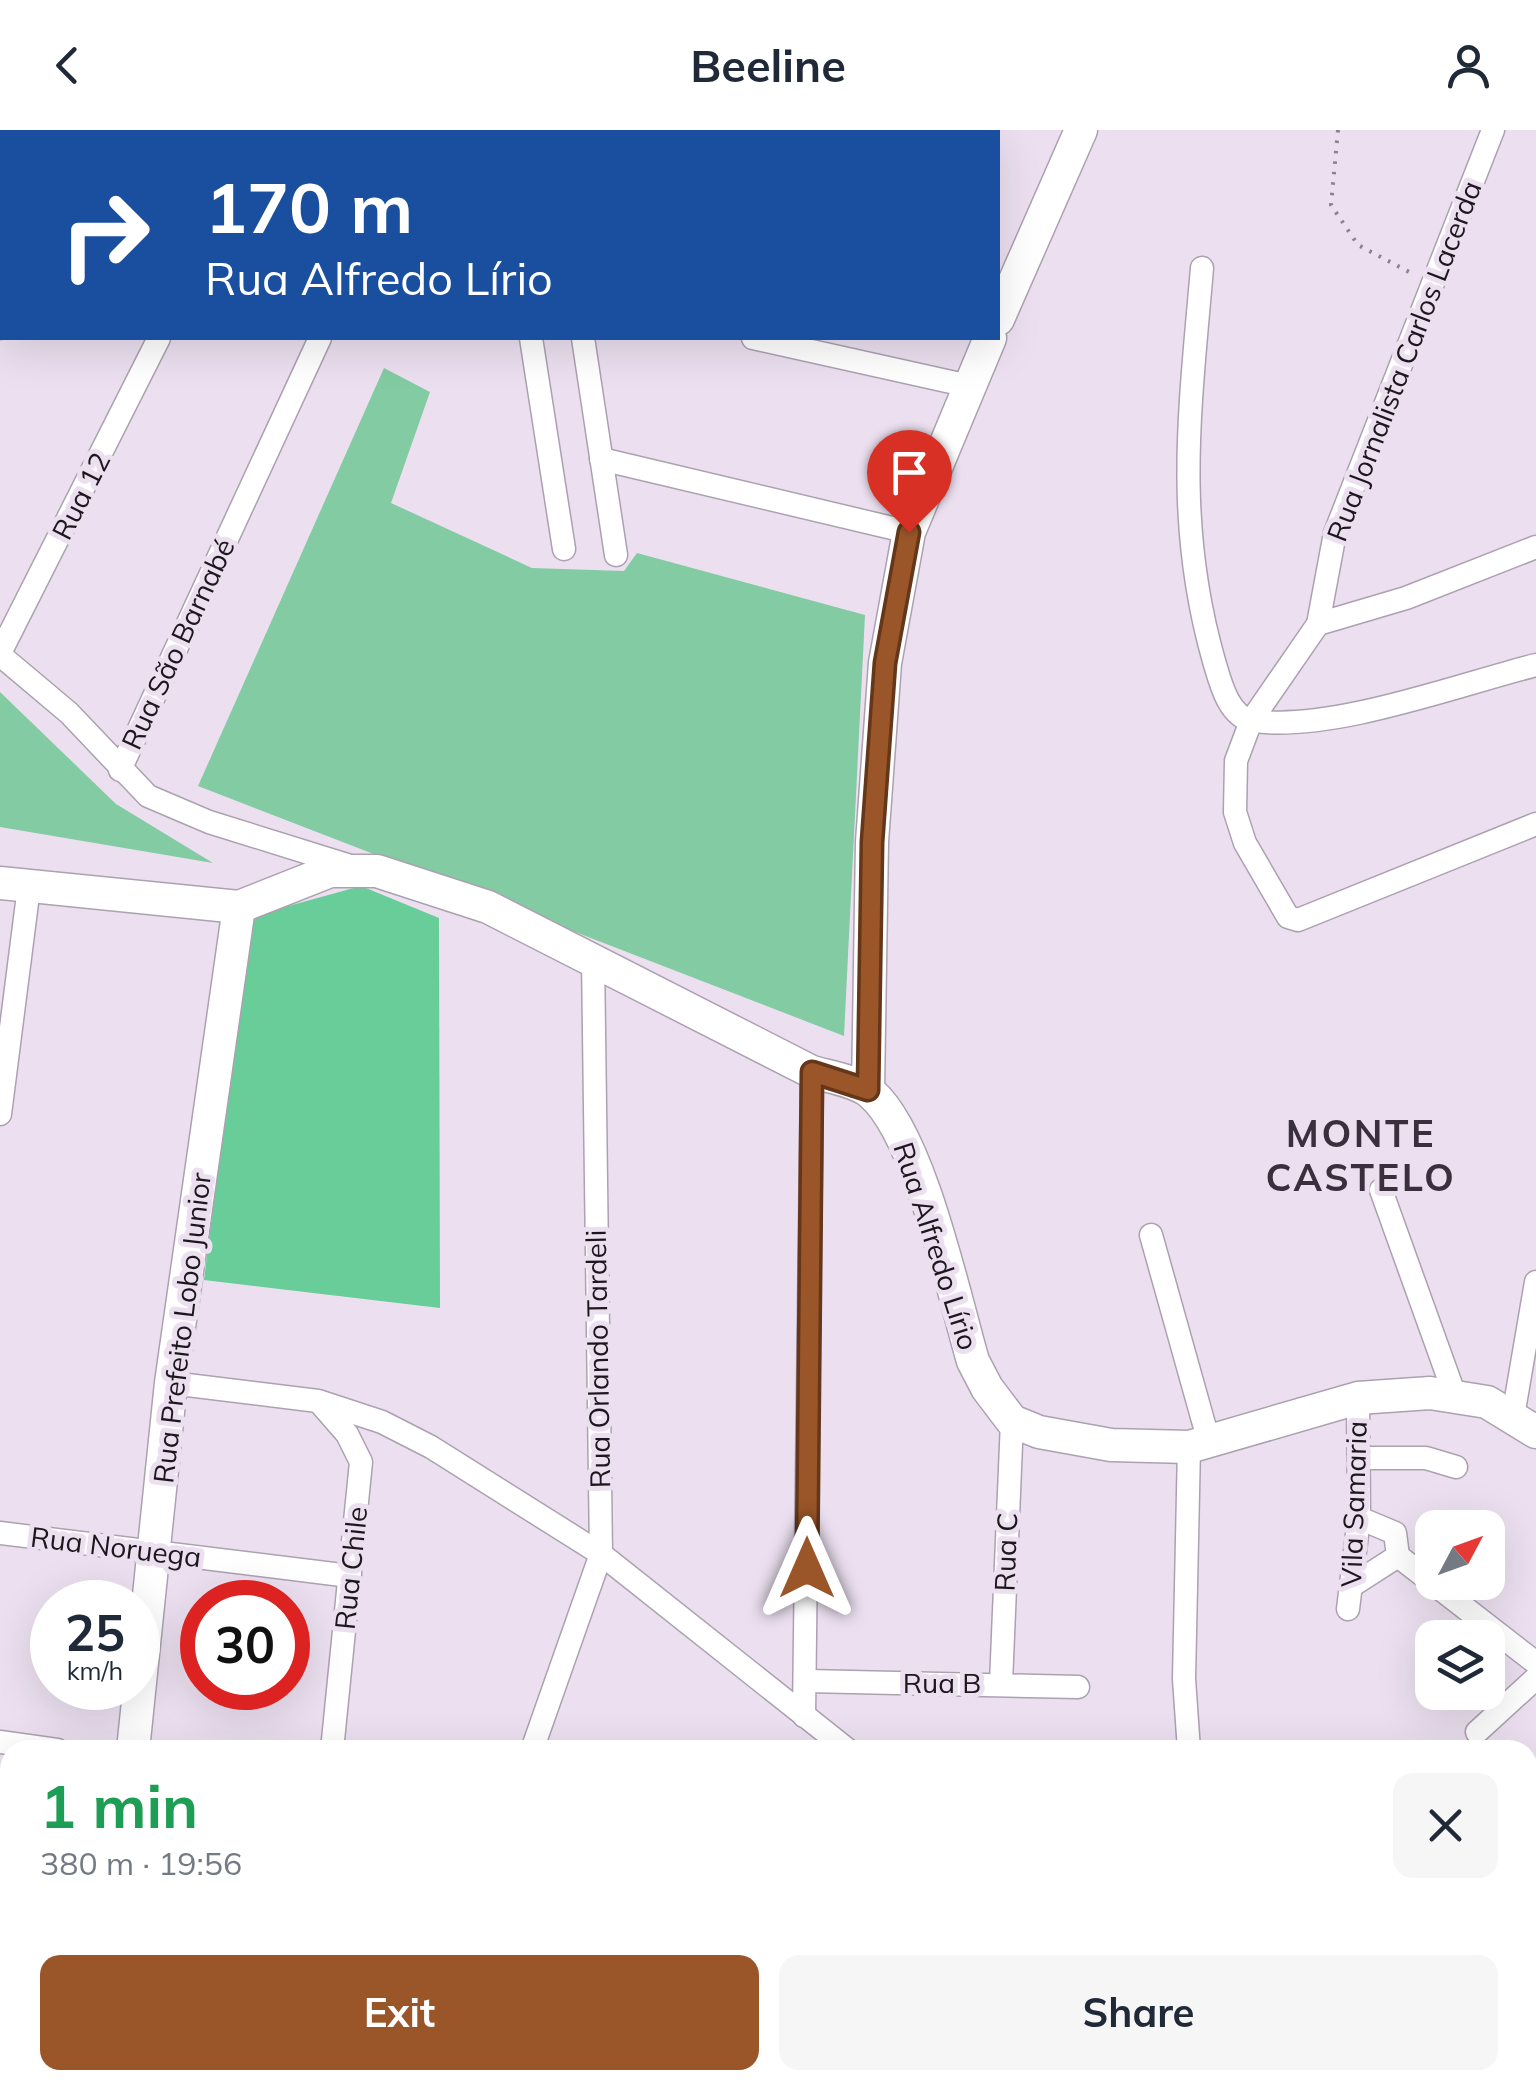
<!DOCTYPE html>
<html lang="en">
<head>
<meta charset="utf-8">
<style>
	body { margin:0; font-family:Mulish,sans-serif; background:#f6f6f7; color:#1f2937; height:100vh; display:flex; flex-direction:column; font-size:38px; white-space:nowrap }
	* { box-sizing:border-box; margin:0 }
	p { font-size:32px; color:#747a83 }
	.icon { flex:none; width:55px; height:55px; fill:none; stroke:currentColor; stroke-width:2; stroke-linecap:round; stroke-linejoin:round }
	.map { position:relative; flex:1; overflow:hidden }
	.panel { position:absolute; left:0px; top:1610px; width:1538px; height:350px; display:flex; flex-direction:column; background:#fff; border-radius:30px 30px 0 0; box-shadow:0 10px 40px #0002 }
	.panel>* { flex:none }
	.banner { position:absolute; left:0px; top:0px; width:1000px; height:210px; box-shadow:0 10px 40px #0002; background:#1a4fa0; color:#fff; overflow:hidden }
	.needle { width:65px; rotate:49deg }
	.controls { position:absolute; left:1415px; top:1380px; display:grid; gap:20px }
	.controls a { display:grid; place-items:center; width:90px; height:90px; border-radius:20px; background:#fff; box-shadow:0 10px 40px #0002; font-size:50px }
	.speed { position:absolute; left:30px; top:1450px; display:flex; gap:20px; font-size:50px; font-weight:700; text-align:center }
	.speed>* { display:grid; place-content:center; width:130px; height:130px; border-radius:50%; background:#fff; box-shadow:0 10px 40px #0002; line-height:1 }
	.speed small { font-size:25px; font-weight:400 }
	.speed .limit { border:15px solid #d22; background:#fff; color:#111 }
	.pin { position:absolute; display:grid; place-items:center; width:85px; height:85px; color:#fff; margin:-102px -42px; border-radius:50% 50% 50% 0; rotate:-45deg; box-shadow:0 0 10px #0007 }
	.pin .icon { rotate:45deg }
	.me { position:absolute; width:110px; margin:-55px; rotate:0deg; stroke-linejoin:round; filter:drop-shadow(0 0 8px #0008) }
	.turn { display:flex; align-items:center; gap:35px; height:210px; padding:0 40px; font-size:45px }
	.turn .icon { width:130px; height:130px; stroke-width:2.5 }
	.turn b { display:block; font-size:70px; line-height:85px }
	.round { display:grid; place-items:center; flex:none; width:105px; height:105px; border-radius:20px; background:#f6f6f7 }
	.head { display:flex; align-items:center; justify-content:space-between; height:170px; padding:0 40px }
	h1 { font-size:60px; font-weight:700; line-height:75px; color:#1e9e55 }
	.primary-button { display:flex; gap:20px; margin-top:auto; padding:20px 40px }
	.primary-button a { flex:1; height:115px; border-radius:20px; background:#9a5528; color:#fff; font-size:40px; font-weight:700; line-height:115px; text-align:center }
	.primary-button a+a { background:#f6f6f7; color:#1f2937 }
	header { display:flex; justify-content:space-between; align-items:center; height:130px; padding:0 40px; background:#fff; font-size:45px; font-weight:700 }
	.map>svg:first-child { display:block }
</style>
</head>
<body>
<header><svg class="icon" aria-label="back" viewBox="0 0 24 24"><path d="M15 5l-7 7 7 7"/></svg>Beeline<svg class="icon" aria-label="person" viewBox="0 0 24 24"><circle cx="12" cy="8" r="4"/><path d="M4 21q1-7 8-7t8 7"/></svg></header>
<div class="map">
<svg width="1536" height="1960" viewBox="0 0 1536 1960">
	<rect width="100%" height="100%" fill="#ece0f0"/>
	<g fill="#83cba3">
		<polygon points="384,238 430,262 391,373 532,438 624,441 637,423 865,485 844,906 198,656"/>
		<polygon points="0,562 116,674 213,733 0,697"/>
		<polygon points="322,1950 393,1950 390,1960 319,1960"/>
		<polygon points="443,1950 684,1950 680,1960 433,1960"/>
	</g>
	<polygon fill="#68cd99" points="361,756 439,788 440,1178 204,1150 249,787"/>
	<g fill="none" stroke-linecap="round" stroke-linejoin="round">
		<defs>
			<g id="street">
				<polyline points="498,0 499,2"/>
				<polyline points="554,0 554,2"/>
				<polyline points="1493,0 1335,403 1318,494 1251,591 1236,631 1235,682 1245,713 1288,787 1298,790 1536,694"/>
				<polyline points="88,2 90,0"/>
				<polyline points="254,2 256,0"/>
				<polyline points="410,2 411,0"/>
				<path d="M1202 138C1190 279 1174 391 1214 531 1220 551 1228 587 1253 591 1332 602 1457 555 1536 535"/>
				<polyline points="0,198 2,193"/>
				<polyline points="531,208 564,419"/>
				<polyline points="583,208 616,425"/>
				<polyline points="753,208 969,256"/>
				<polyline points="601,329 909,402"/>
				<polyline points="1318,494 1406,468 1536,417"/>
				<polyline points="0,523 159,208"/>
				<polyline points="0,525 69,583 148,666 209,692 347,735"/>
				<polyline points="120,640 320,208"/>
				<polyline points="0,984 29,757"/>
				<polyline points="1381,1060 1454,1263"/>
				<polyline points="1151,1105 1209,1312"/>
				<polyline points="171,1253 318,1271 382,1292 431,1317 601,1424 848,1620"/>
				<polyline points="320,1273 347,1304 361,1332 332,1620"/>
				<polyline points="1513,1286 1536,1152"/>
				<polyline points="1359,1328 1426,1328 1456,1337"/>
				<polyline points="0,1403 350,1446"/>
				<polyline points="1398,1426 1536,1533"/>
				<polyline points="1353,1455 1398,1426 1395,1403 1359,1388"/>
				<polyline points="1348,1479 1359,1388 1358,1268"/>
				<polyline points="807,1551 1078,1557"/>
				<polyline points="1001,1553 1012,1291"/>
				<polyline points="804,1586 812,942"/>
				<polyline points="1477,1602 1536,1548"/>
				<polyline points="0,1612 57,1620"/>
				<polyline points="532,1620 601,1424 593,827"/>
				<polyline points="1189,1620 1184,1549 1189,1317"/>
				<polyline points="770,1950 788,1960"/>
				<polyline points="258,1960 261,1950"/>
				<polyline points="402,1960 406,1950"/>
				<polyline points="1174,1960 1183,1950"/>
			</g>
			<g id="secondary">
				<polyline points="591,0 601,2"/>
				<polyline points="998,189 1081,0"/>
				<path d="M0 753 239 777 330 741H377L488 777 812 942C830 947 857 951 871 963 920 1005 954 1166 973 1231L987 1258 1012 1291 1039 1302 1111 1315 1189 1317 1358 1268 1430 1263 1487 1272 1536 1302"/>
				<polyline points="868,960 872,712 885,533 909,402 990,208"/>
				<polyline points="133,1620 171,1253 239,777"/>
				<polyline points="1528,1771 1536,1775"/>
				<polyline points="1528,1860 1536,1850"/>
				<polyline points="95,1960 96,1950"/>
				<polyline points="917,1960 922,1950"/>
				<polyline points="1444,1960 1452,1950"/>
			</g>
		</defs>
		<use href="#street" stroke="#aca1b1" stroke-width="25"/>
		<use href="#secondary" stroke="#aca1b1" stroke-width="35"/>
		<polyline stroke="#8a828d" stroke-width="4" stroke-dasharray="2.5 8" stroke-linecap="butt" points="1338,0 1331,75 1358,115 1413,144"/>
		<use href="#street" stroke="#fff" stroke-width="22"/>
		<use href="#secondary" stroke="#fff" stroke-width="32"/>
	</g>
	<g fill="none" stroke-linecap="round" stroke-linejoin="round">
		<defs>
			<polyline id="route" points="807,1438 812,942 868,960 872,712 885,533 909,402"/>
		</defs>
		<use href="#route" stroke="#64371a" stroke-width="25"/>
		<use href="#route" stroke="#9a5528" stroke-width="18"/>
	</g>
	<g text-anchor="middle" stroke-width="10" stroke-linejoin="round" paint-order="stroke">
		<g font-size="28" fill="#1b171d" stroke="#ece0f0">
			<text transform="translate(1404 231) rotate(-69)" y="10">Rua Jornalista Carlos Lacerda</text>
			<text transform="translate(81 366) rotate(-63)" y="10">Rua 12</text>
			<text transform="translate(178 514) rotate(-65)" y="10">Rua São Barnabé</text>
			<text transform="translate(936 1116) rotate(72)" y="10">Rua Alfredo Lírio</text>
			<text transform="translate(182 1198) rotate(-83)" y="10">Rua Prefeito Lobo Junior</text>
			<text transform="translate(598 1229) rotate(-91)" y="10">Rua Orlando Tardeli</text>
			<text transform="translate(1354 1374) rotate(-88)" y="10">Vila Samaria</text>
			<text transform="translate(116 1417) rotate(7)" y="10">Rua Noruega</text>
			<text transform="translate(1006 1422) rotate(-88)" y="10">Rua C</text>
			<text transform="translate(351 1438) rotate(-84)" y="10">Rua Chile</text>
			<text x="942" y="1563">Rua B</text>
		</g>
		<g font-size="38" font-weight="bold" letter-spacing="2.5" fill="#3a303d" stroke="#ece0f0">
			<text x="1361" y="1017">MONTE<tspan x="1361" dy="44">CASTELO</tspan></text>
		</g>
	</g>
</svg>
<div class="controls">
<a><svg class="needle" viewBox="-14 -14 28 28"><path d="M0-13l5 13h-10z" fill="#e53935"/><path d="M0 13l5-13h-10z" fill="#747a83"/></svg></a>
<a><svg class="icon" aria-label="layers" viewBox="0 0 24 24"><path d="M12 4l9 5-9 5-9-5zM3 14l9 5 9-5"/></svg></a>
</div>
<div class="speed"><div>25<small>km/h</small></div><div class="limit">30</div></div>
<div class="pin" style="left:909px;top:402px;background:#d93025"><svg class="icon" aria-label="arrive" viewBox="0 0 24 24"><path d="M6 21V4h12l-3 4 3 4H6"/></svg></div>
<svg class="me" style="left:807px;top:1438px" viewBox="-20 -20 40 40"><path d="M0-17L14 15 0 8-14 15z" fill="#9a5528" stroke="#fff" stroke-width="4"/></svg>
<div class="banner">
<div class="turn"><svg class="icon" aria-label="right" viewBox="0 0 24 24"><path d="M7 20v-9h11M14 6l5 5-5 5"/></svg><div><b>170 m</b>Rua Alfredo Lírio</div></div>
</div>
<section class="panel">
<div class="head"><div><h1>1 min</h1><p>380 m · 19:56</p></div><a class="round"><svg class="icon" aria-label="close" viewBox="0 0 24 24"><path d="M6 6l12 12M18 6L6 18"/></svg></a></div>
<div class="primary-button"><a>Exit</a><a>Share</a></div>
</section>
</div>
</body>
</html>
